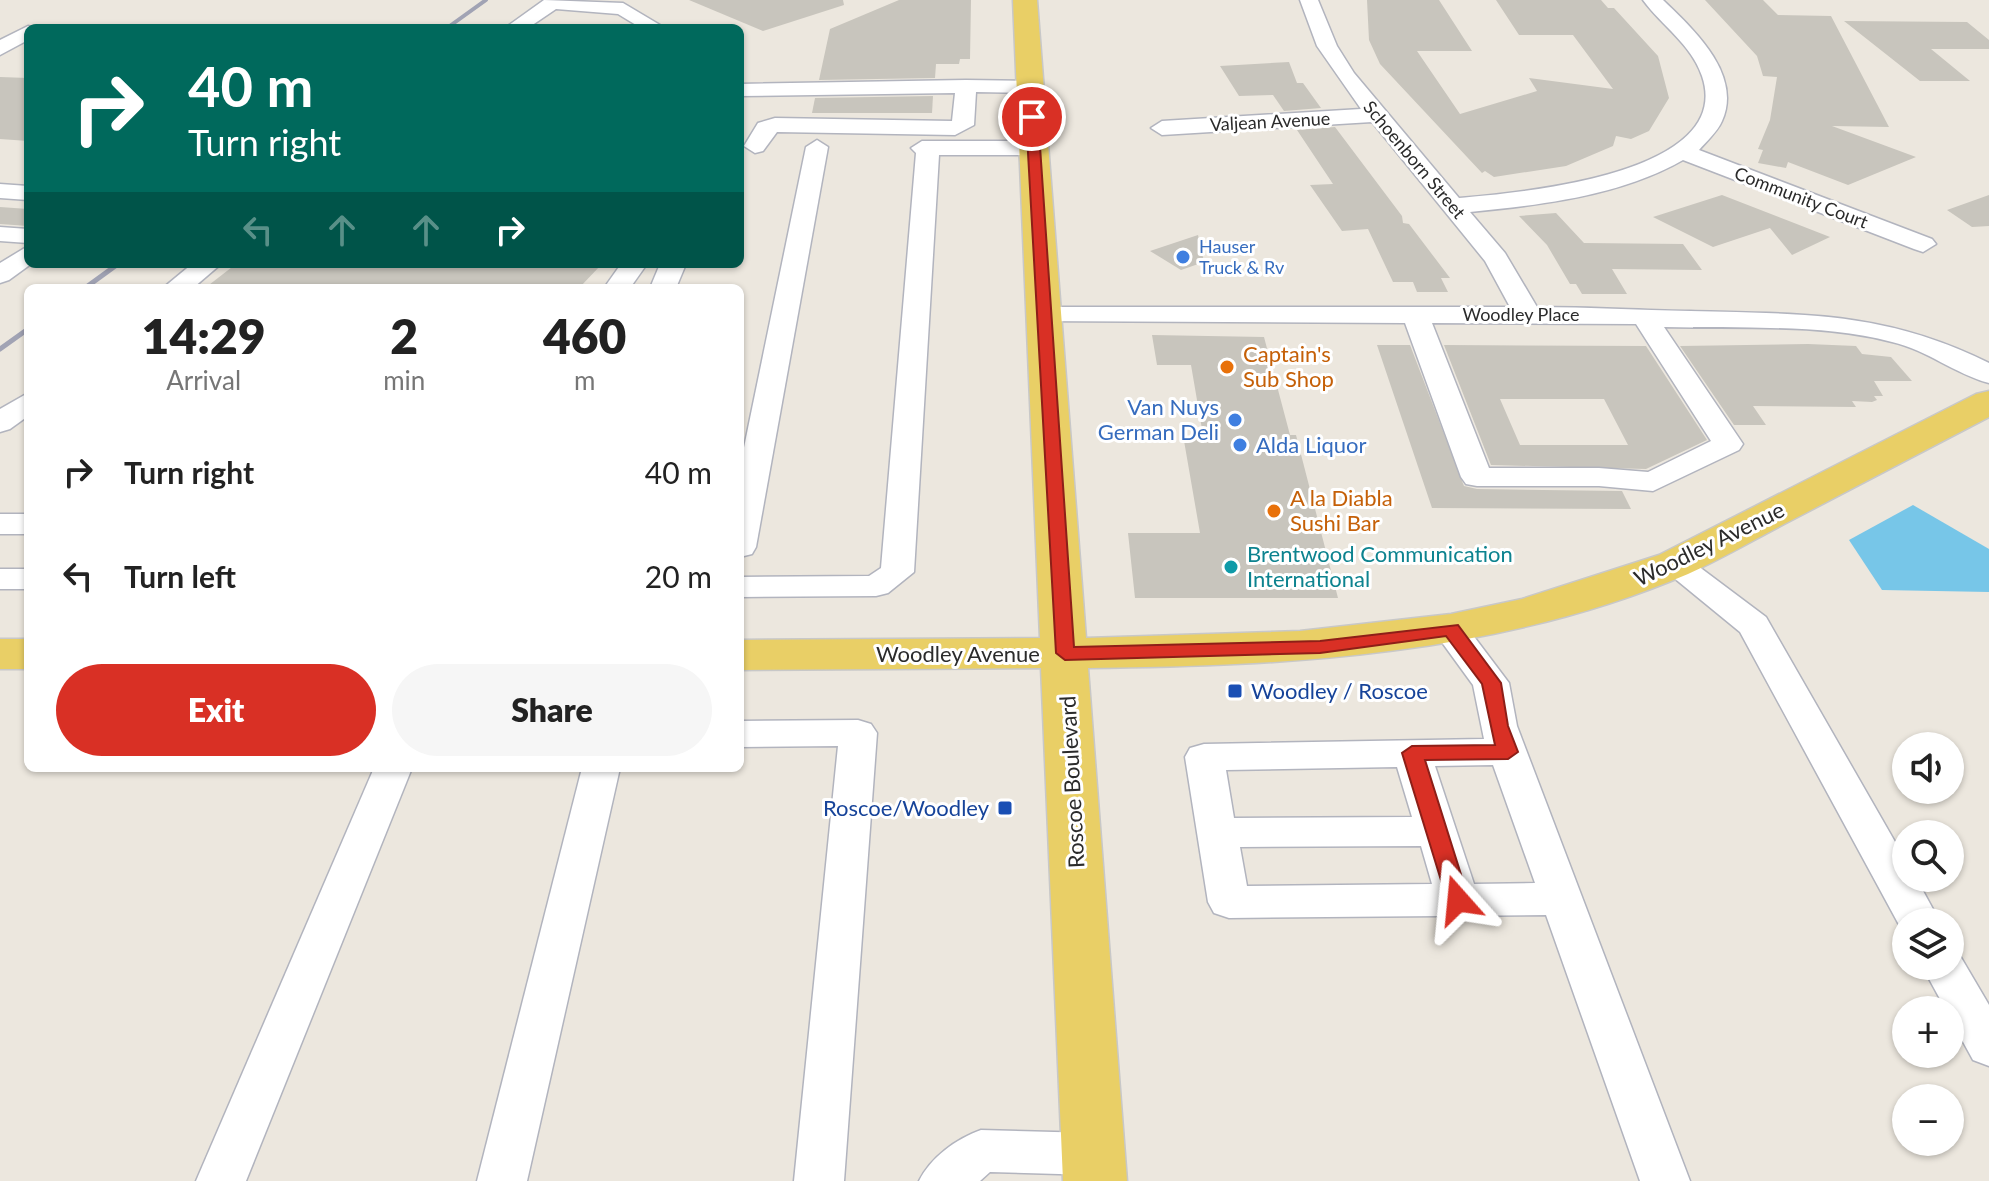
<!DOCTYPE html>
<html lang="en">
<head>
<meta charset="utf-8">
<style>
	body { margin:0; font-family:Lato,sans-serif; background:#f6f6f6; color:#222; height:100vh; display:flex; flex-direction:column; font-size:30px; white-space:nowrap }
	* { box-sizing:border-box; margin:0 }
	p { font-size:26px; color:#767676 }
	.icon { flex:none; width:44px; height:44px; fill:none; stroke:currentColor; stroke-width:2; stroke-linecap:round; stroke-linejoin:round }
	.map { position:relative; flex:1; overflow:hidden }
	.panel { position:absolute; left:24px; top:284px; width:720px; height:488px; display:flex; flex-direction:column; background:#fff; border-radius:12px; box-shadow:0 2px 6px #0004 }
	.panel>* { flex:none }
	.guide { position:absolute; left:24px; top:24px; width:720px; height:244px; border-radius:12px; box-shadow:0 2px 6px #0004; background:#00695c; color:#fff; overflow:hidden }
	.buttons { position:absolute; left:1892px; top:732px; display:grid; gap:16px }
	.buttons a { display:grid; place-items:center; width:72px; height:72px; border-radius:50%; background:#fff; box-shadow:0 2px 6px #0004; font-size:40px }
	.pin { position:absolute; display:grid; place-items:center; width:68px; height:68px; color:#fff; margin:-34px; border:4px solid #fff; border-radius:50%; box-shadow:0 2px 8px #0007 }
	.me { position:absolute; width:88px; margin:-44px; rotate:342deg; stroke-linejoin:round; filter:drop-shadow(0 0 6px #0008) }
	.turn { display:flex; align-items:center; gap:28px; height:168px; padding:0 32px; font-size:36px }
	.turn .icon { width:104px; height:104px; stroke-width:2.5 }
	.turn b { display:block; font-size:56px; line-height:68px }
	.lanes { display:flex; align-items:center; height:76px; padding:0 32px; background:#0003; justify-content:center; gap:40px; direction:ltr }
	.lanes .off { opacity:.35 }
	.eta { display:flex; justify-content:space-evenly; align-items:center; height:136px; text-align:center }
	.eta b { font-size:48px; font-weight:800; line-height:56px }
	.cta { display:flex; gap:16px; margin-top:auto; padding:16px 32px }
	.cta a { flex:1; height:92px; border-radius:48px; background:#d93025; color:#fff; font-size:32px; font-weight:800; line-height:92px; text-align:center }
	.cta a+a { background:#f6f6f6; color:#222 }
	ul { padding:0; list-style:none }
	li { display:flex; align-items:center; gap:24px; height:104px; padding:0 32px }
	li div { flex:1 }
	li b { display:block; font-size:30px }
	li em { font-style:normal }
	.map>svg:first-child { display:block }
</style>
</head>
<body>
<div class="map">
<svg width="1989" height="1181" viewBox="0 0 1989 1181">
	<rect width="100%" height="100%" fill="#ece7de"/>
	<polygon fill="#77c6e8" points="1913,505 1989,549 1989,592 1882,590 1849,540"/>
	<g fill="#c8c5bd" fill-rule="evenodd">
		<polygon points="689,0 843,0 844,5 763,31"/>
		<polygon points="899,0 971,0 970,59 960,59 959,64 936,64 935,78 819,80 830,29"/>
		<polygon points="1367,0 1439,0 1472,51 1417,51 1460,114 1537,91 1529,78 1613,89 1573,35 1519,35 1496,0 1601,0 1608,8 1614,8 1658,56 1669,98 1649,131 1631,139 1616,136 1613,146 1566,166 1494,177 1485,171 1482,173 1380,64 1369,40"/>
		<polygon points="1705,0 1763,0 1778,15 1831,16 1889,127 1832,126 1916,157 1848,185 1788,162 1786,168 1758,163 1763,150 1758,149 1770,120 1777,77 1763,76 1757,56"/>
		<polygon points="1844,21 1967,22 1989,40 1989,49 1931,49 1970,81 1920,81"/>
		<polygon points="1289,62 1297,83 1303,83 1321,108 1284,111 1273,95 1239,96 1220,66"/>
		<polygon points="0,77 28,78 28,141 0,139"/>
		<polygon points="933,96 932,113 812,113 815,98"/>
		<polygon points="1335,127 1402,216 1403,223 1409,224 1450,278 1441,278 1448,292 1417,292 1413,282 1393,282 1368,229 1342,231 1310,185 1333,184 1297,130"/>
		<polygon points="1722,195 1789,221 1830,237 1792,255 1770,228 1713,247 1653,217"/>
		<polygon points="1989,195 1989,226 1972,227 1947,210"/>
		<polygon points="0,207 28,209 28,226 0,224"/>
		<polygon points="1556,213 1584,243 1683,244 1702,270 1612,269 1627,294 1582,294 1576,284 1570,284 1547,245 1519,216"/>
		<polygon points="1198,235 1204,262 1181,270 1150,251"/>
		<polygon points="236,264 602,264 579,288 205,288"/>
		<polygon points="1152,335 1264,337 1290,435 1296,435 1338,598 1135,598 1128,533 1200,533 1183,435 1203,435 1191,365 1157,365"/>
		<polygon points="1808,344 1856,346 1862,354 1891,357 1912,381 1874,381 1883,396 1874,396 1877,400 1872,402 1852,401 1856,407 1753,406 1766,425 1734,425 1680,346"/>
		<polygon points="1377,345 1410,345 1464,486 1477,489 1622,491 1631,509 1432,508"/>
		<path d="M1444 345 1646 346 1707 440 1646 469 1491 465ZM1500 399H1604L1628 445H1520Z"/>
	</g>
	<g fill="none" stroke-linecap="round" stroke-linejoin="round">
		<defs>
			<g id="minor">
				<polygon points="544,0 623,3 665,28 641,28 618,14 556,9 528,28 505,28"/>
				<path d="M1300 0H1318L1337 46 1354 73 1459 198C1518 193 1736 175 1702 76 1691 44 1662 26 1643 0H1663C1693 29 1743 74 1722 121 1718 131 1706 142 1699 150L1932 239 1936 244 1923 252 1914 249 1683 160C1620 196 1541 205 1470 212L1505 253 1537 307C1588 307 1639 310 1690 311 1803 314 1885 311 1989 363V383C1955 374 1927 350 1892 342 1818 323 1740 329 1664 327L1743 444 1739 450 1653 491 1599 486H1477L1466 484 1461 477 1405 323 1034 321 1031 315 1034 309 1044 307H1510L1485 261 1372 122 1162 135 1151 128 1162 121 1361 109 1317 46ZM1432 323 1636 324 1711 441 1648 472 1599 468H1489Z"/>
				<polygon points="28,26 35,28 28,28 28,40 0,55 0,40"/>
				<polygon points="966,80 1030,81 1041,87 1030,93 976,92 974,125 955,135 777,132 763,151 755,153 744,146 758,123 775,118 952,121 955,93 740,96 740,84"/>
				<polygon points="817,140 828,147 756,547 752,554 740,557 740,467 806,147"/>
				<polygon points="922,141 1034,141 1045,148 1034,155 939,155 914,572 888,593 876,596 740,597 740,577 869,576 881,568 916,153 911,148"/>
				<polygon points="0,184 28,186 28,200 0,198"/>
				<polygon points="0,227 28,229 28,243 0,241"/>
				<polygon points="28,246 28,264 31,264 9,280 0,283 0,263"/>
				<polygon points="192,264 221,264 193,288 163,288"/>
				<polygon points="621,264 647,264 630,288 604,288"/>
				<polygon points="660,264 686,264 676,288 650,288"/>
				<polygon points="28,393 28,416 10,429 0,432 0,409"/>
				<rect x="0" y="514" width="28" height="20"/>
				<polygon points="1674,554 1686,557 1766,617 1906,861 1906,878 1916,878 1940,922 1906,922 1904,934 1740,632 1657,564 1662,557"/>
				<rect x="0" y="569" width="28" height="20"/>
				<path d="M1451 619 1463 622 1509 683 1517 726 1690 1181H1640L1546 915 1229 918 1214 913 1208 902 1185 757 1190 748 1204 744 1484 739 1473 685 1433 630 1439 622ZM1493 765 1535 883 1474 884 1435 766ZM1397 767 1412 817 1234 818 1226 770ZM1421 846 1432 884 1247 886 1240 847Z"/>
				<polygon points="858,720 871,724 877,733 844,1181 794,1181 838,746 740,747 740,721"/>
				<polygon points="374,768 412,768 246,1181 196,1181"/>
				<polygon points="582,768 620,768 527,1181 477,1181"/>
				<polygon points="1950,951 1959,954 1989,1005 1989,1066 1973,1060 1950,1018 1950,1010 1946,1010 1922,966 1950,966"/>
				<path d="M981 1130 1093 1133 1110 1139 1117 1154 1110 1169 1093 1175 990 1172 980 1181H919C931 1157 956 1139 981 1130Z"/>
			</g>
			<g id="major">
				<path d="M1013 0H1037L1086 638 1300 631 1451 614 1522 599 1659 555 1976 394 1989 391V417C1923 451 1857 486 1790 521 1757 538 1723 558 1688 574 1499 655 1290 666 1088 668L1127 1181H1063L1041 668 740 670V640L1040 638Z"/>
				<rect x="0" y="639" width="28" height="30"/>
			</g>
		</defs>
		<use href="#minor" stroke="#b2b4be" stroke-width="3"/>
		<use href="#major" stroke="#c8c8c8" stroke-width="3"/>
		<use href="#minor" fill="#fff" fill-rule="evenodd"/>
		<use href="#major" fill="#e9cf66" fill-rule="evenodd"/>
		<polyline stroke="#a1a3b4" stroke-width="4" points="447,28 486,0"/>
		<g stroke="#a1a3b4" stroke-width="5">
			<polyline points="85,288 118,264"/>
			<polyline points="0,349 28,329"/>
		</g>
	</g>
	<polygon fill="#d93025" stroke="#8d1f18" stroke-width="2" points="1032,114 1038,117 1074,647 1320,641 1458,625 1501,683 1508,726 1518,752 1508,759 1425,760 1469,900 1466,906 1450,906 1447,900 1402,753 1412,746 1495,745 1482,684 1446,636 1320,653 1065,660 1056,653 1026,117"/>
	<g fill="#3f7fe0" stroke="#fff" stroke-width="3">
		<circle cx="1183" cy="257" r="8"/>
		<circle cx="1235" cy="420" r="8"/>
		<circle cx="1240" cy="445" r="8"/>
	</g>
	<g fill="#e8710a" stroke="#fff" stroke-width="3">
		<circle cx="1227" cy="367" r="8"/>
		<circle cx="1274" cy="511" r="8"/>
	</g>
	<circle fill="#0f9aa8" stroke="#fff" stroke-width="3" cx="1231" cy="567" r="8"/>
	<g fill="#1a4fb4" stroke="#fff" stroke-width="3">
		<rect x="1227" y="683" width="16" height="16" rx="4"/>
		<rect x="997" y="800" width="16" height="16" rx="4"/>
	</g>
	<g text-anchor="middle" stroke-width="6" stroke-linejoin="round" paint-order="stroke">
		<g font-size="18" fill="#2b2b2b" stroke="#fff">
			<text transform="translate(1270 122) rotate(-3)" y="6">Valjean Avenue</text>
			<text transform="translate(1414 160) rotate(50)" y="6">Schoenborn Street</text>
			<text transform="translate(1801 198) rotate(21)" y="6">Community Court</text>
			<text x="1521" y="321">Woodley Place</text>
		</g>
		<g font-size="18" fill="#366cbe" stroke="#fff" text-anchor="start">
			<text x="1199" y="253">Hauser<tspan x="1199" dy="21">Truck &amp; Rv</tspan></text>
		</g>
		<g font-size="22" fill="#c56008" stroke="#fff" text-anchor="start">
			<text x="1243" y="362">Captain's<tspan x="1243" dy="25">Sub Shop</tspan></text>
			<text x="1290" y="506">A la Diabla<tspan x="1290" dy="25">Sushi Bar</tspan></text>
		</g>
		<g font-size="22" fill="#366cbe" stroke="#fff" text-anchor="end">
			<text x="1219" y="415">Van Nuys<tspan x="1219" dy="25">German Deli</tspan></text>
			<text x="1256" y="453" text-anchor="start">Alda Liquor</text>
		</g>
		<g font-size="22" fill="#2b2b2b" stroke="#fff">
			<text transform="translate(1709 544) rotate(-26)" y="8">Woodley Avenue</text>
			<text x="958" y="662">Woodley Avenue</text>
			<text transform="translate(1072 782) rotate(-93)" y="8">Roscoe Boulevard</text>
		</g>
		<g font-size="22" fill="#0d838f" stroke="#fff" text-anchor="start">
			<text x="1247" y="562">Brentwood Communication<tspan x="1247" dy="25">International</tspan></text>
		</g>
		<g font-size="22" fill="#164399" stroke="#fff" text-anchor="start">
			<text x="1251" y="699">Woodley / Roscoe</text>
			<text x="989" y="816" text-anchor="end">Roscoe/Woodley</text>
		</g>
	</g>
</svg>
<div class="buttons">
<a><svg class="icon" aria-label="sound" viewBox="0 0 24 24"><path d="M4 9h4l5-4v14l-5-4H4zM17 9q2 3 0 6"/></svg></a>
<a><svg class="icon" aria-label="search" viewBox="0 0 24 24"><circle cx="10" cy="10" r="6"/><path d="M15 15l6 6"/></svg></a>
<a><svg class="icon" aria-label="layers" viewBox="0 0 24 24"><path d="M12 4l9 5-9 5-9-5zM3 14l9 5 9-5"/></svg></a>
<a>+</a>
<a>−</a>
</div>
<div class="pin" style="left:1032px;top:117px;background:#d93025"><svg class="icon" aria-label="arrive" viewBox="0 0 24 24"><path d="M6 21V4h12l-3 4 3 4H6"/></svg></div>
<svg class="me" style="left:1458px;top:900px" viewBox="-20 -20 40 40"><path d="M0-17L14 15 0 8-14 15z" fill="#d93025" stroke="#fff" stroke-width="4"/></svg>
<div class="guide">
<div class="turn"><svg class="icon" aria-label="right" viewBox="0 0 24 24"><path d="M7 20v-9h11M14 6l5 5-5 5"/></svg><div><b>40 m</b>Turn right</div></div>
<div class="lanes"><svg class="icon off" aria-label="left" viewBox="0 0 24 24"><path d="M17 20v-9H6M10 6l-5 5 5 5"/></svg><svg class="icon off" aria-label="ahead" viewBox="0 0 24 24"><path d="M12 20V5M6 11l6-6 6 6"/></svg><svg class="icon off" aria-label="ahead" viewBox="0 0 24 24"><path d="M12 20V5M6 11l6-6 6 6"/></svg><svg class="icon" aria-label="right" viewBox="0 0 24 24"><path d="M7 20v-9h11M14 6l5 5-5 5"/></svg></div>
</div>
<section class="panel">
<div class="eta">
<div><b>14:29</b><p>Arrival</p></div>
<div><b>2</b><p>min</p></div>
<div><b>460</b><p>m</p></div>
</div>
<ul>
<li><svg class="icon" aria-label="right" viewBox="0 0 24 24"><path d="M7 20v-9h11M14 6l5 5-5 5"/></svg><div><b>Turn right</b></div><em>40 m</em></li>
<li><svg class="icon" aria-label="left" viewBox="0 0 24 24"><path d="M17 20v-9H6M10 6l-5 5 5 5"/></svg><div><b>Turn left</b></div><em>20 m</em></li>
</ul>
<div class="cta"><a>Exit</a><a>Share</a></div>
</section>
</div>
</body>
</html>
